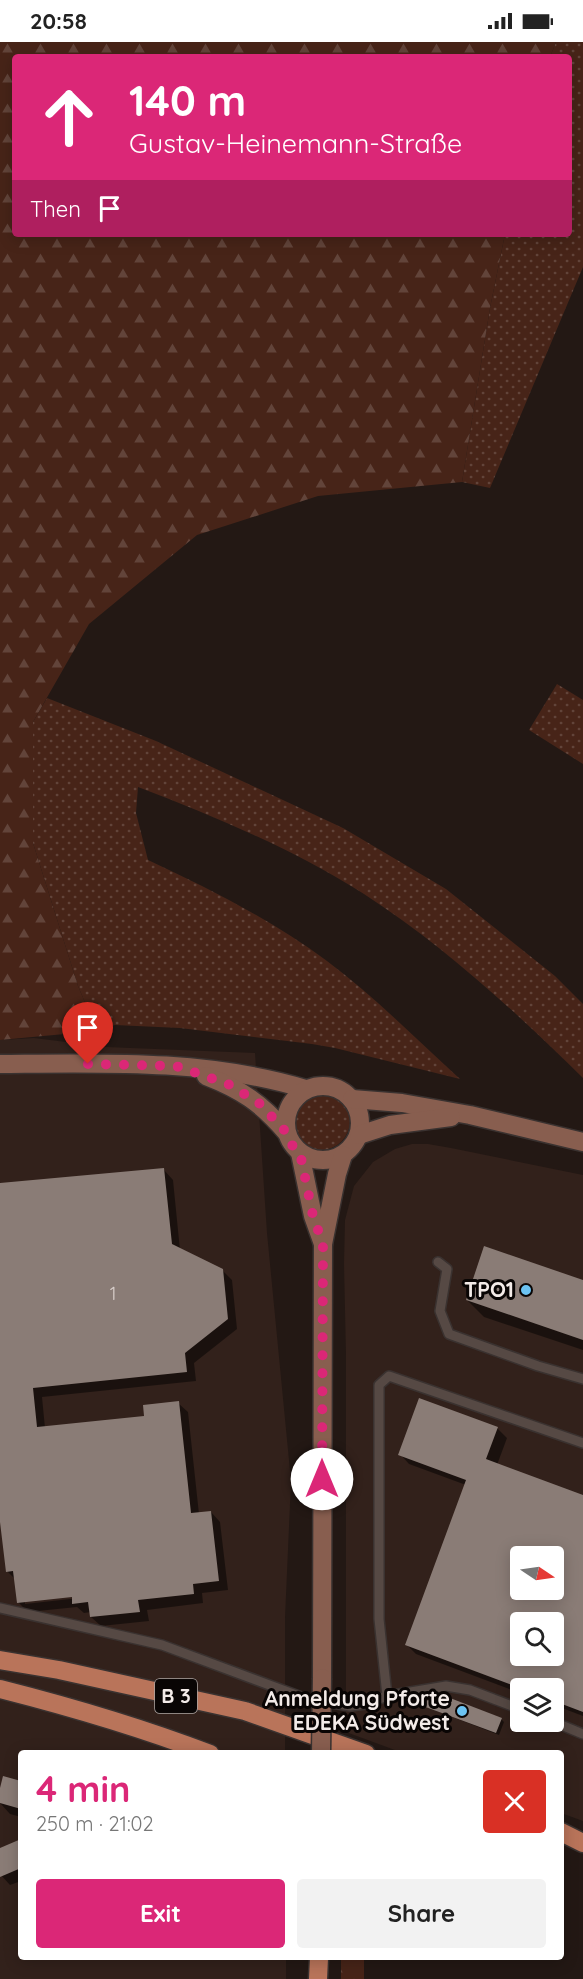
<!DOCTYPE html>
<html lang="en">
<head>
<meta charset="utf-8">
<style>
	body { margin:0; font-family:Quicksand,sans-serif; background:#f2f2f2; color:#222; height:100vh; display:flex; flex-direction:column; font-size:22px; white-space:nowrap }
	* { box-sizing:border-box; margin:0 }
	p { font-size:20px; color:#767676 }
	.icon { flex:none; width:33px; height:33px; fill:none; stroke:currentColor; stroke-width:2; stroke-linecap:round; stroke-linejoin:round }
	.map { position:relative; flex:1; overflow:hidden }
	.details { position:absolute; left:18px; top:1708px; width:546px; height:210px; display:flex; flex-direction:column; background:#fff; border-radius:6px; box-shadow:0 3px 15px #0003 }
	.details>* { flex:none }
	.guide { position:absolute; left:12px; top:12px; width:560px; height:183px; border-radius:6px; box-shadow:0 3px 15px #0003; background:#db2777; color:#fff; overflow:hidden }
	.needle { width:39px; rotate:103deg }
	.tools { position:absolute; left:510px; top:1504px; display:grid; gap:12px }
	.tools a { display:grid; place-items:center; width:54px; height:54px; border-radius:6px; background:#fff; box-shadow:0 3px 15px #0003; font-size:30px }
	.pin { position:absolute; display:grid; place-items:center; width:51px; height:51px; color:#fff; margin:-62px -26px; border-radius:50% 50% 50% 0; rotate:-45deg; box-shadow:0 0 6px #0007 }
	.pin .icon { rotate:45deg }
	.me { position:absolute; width:66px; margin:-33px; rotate:0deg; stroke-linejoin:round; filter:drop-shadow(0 0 4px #0008) }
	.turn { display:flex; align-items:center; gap:21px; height:126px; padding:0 18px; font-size:27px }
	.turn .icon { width:78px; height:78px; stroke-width:2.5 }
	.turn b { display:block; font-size:42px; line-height:51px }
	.then { display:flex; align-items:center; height:57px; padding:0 18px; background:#0003; gap:12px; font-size:22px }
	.round { display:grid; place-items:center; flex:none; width:63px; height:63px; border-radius:6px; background:#f2f2f2 }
	.summary { display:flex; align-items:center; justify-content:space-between; height:102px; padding:0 18px }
	h1 { font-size:36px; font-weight:700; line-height:45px; color:#db2777 }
	.cta { display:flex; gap:12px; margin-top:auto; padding:12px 18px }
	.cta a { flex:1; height:69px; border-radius:6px; background:#db2777; color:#fff; font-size:24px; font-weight:700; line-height:69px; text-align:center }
	.cta a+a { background:#f2f2f2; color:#222 }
	.status { display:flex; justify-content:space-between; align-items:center; height:42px; padding:0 30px; background:#fff; direction:ltr }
	.status svg { height:16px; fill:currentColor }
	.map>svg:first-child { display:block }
</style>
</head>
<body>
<div class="status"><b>20:58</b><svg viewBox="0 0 49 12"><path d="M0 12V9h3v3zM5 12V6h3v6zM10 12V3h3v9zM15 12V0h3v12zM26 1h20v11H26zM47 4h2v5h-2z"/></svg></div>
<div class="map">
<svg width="583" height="1937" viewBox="0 0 583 1937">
	<defs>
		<pattern id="green-dots" width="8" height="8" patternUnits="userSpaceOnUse" patternTransform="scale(1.5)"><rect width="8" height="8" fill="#472418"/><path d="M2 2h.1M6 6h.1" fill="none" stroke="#62443a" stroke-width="1.8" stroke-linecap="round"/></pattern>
		<pattern id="forest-firs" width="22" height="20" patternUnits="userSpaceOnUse" patternTransform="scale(1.5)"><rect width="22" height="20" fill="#472418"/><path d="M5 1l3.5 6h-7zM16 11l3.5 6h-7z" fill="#62443a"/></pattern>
	</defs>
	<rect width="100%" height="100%" fill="#231814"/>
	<g fill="#32211b" fill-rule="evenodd">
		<polygon points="34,996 106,1005 255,1011 267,1191 291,1439 285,1576 285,1711 21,1712 21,1916 286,1916 286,1937 0,1937 0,998"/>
		<path d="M412 1102H428L451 1106 583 1133V1779L561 1771V1712L403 1711 346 1690V1313L344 1222 345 1178 354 1144 373 1120 395 1107ZM520 1515H554V1548H520ZM520 1581H554V1614H520ZM520 1647H554V1680H520Z"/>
	</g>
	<g fill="url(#green-dots)">
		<polygon points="556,0 583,0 583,225 490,446 462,440 490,266 505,192 568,192 568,15 550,15"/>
		<polygon points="557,642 583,658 583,722 529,688"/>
		<path d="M47 656 156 699 343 786 446 847 555 934 583 962V1036C515 969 444 904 364 852 293 807 216 775 138 745L136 771 148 818C210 847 272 878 327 919 374 954 416 997 460 1037L335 1006 312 1002 180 986 115 983 97 989 78 944 33 801V680Z"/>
		<circle cx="321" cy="1079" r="29"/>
	</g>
	<g fill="url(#forest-firs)">
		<polygon points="0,0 556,0 550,15 15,15 15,192 505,192 490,266 462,440 318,454 197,493 89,582 33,680 33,801 78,944 97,989 0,998"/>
		<rect x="341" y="1916" width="23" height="21"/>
	</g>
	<g fill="#0007" fill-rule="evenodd">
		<path d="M164 1128 173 1138 180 1208 222 1228 232 1238 237 1287 194 1321 196 1339 42 1355 45 1386 146 1375 178 1361 188 1370 199 1472 211 1470 220 1480 228 1548 202 1551 203 1561 147 1568 149 1579 101 1584 91 1575V1570L84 1571 77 1565 28 1570 19 1561 16 1538 7 1529 0 1466V1143ZM79 1553V1556L25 1562V1559Z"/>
		<polygon points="583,1240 583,1308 484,1275 467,1258"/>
		<path d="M497 1386 507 1396 497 1423 583 1455V1674L554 1663V1647H520V1651L416 1612 407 1603 466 1443 409 1422 400 1412ZM520 1515H554V1548H520ZM520 1581H554V1614H520Z"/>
		<polygon points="416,1661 501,1677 504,1680 499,1693"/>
		<polygon points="21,1741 21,1775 10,1772 0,1761 0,1751"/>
		<polygon points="21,1799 21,1839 10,1843 0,1832 0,1808"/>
	</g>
	<g fill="#8a7c76" fill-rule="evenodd">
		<polygon points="164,1126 172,1202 223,1227 228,1277 185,1311 187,1330 33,1346 37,1385 144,1374 143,1363 179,1359 191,1471 211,1469 219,1539 193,1542 194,1552 138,1558 140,1570 90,1575 88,1560 72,1562 72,1555 17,1561 13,1529 6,1530 0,1480 0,1141"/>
		<polygon points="484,1204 583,1238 583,1298 466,1258"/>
		<path d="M419 1356 498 1385 486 1417 583 1453V1670L554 1659V1647H523L405 1603 466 1438 398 1413ZM520 1515H554V1548H520ZM520 1581H554V1614H520Z"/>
		<polygon points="450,1656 502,1676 496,1691 412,1660"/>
		<polygon points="3,1734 21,1739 21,1767 0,1761 0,1746"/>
		<polygon points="21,1797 21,1826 0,1835 0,1806"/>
	</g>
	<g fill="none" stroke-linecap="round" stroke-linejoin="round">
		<defs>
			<g id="lane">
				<polyline points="438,1220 447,1227 440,1269 449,1292 538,1324 583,1337"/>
				<polyline points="0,1566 162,1603 307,1657 350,1664 366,1662 387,1654 446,1644 470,1648 520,1667"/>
				<polyline points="387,1654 379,1577 379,1343 389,1334 583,1401"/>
				<polyline points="554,1680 583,1692"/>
			</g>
			<g id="secondary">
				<path d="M0 1022C102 1021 207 1017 306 1047"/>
				<path d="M206 1034C242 1048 261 1061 286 1090"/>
				<circle cx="323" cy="1081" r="37"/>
				<polyline points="352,1057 402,1061 470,1073 583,1100"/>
				<polyline points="359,1093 390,1083 451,1075"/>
				<polyline points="300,1111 313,1174 323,1202"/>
				<polyline points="322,1636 323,1202 337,1132 343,1113"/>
			</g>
			<g id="primary">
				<polyline points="0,1618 59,1628 245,1669 366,1712"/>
				<path d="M0 1647C71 1665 142 1686 210 1712"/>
				<polyline points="561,1790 583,1801"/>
				<polyline points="318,1937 319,1916"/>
			</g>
		</defs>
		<use href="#lane" stroke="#3a3230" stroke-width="12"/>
		<use href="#secondary" stroke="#3a3230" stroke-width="21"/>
		<use href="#primary" stroke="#3a3230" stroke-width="21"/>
		<use href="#lane" stroke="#564944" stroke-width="9"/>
		<use href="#secondary" stroke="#885e4f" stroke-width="18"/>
		<use href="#primary" stroke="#b9745a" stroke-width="18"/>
		<defs>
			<polyline id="secondary-bridge" points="321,1712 322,1636"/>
		</defs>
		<use href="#secondary-bridge" stroke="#3a3230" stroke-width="21" stroke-linecap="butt"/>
		<use href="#secondary-bridge" stroke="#885e4f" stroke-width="18"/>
	</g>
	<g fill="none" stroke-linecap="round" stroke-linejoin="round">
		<polyline stroke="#db2777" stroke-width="10" stroke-dasharray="0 18" points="88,1022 176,1024 228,1042 259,1061 286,1090 291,1102 300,1111 313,1174 323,1202 322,1437"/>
	</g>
	<g fill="#6cc3f2" stroke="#090504" stroke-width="2">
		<circle cx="526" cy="1248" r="6"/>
		<circle cx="462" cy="1669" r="6"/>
	</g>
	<g text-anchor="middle" stroke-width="6" stroke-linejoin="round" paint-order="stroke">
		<g font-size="18" fill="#d9cfcc">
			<text x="113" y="1258">1</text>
		</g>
		<rect fill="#090504" stroke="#ada6a4" stroke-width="1.5" x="155" y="1637" width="42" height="34" rx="4.5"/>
		<g font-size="20" font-weight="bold" fill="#f3ebe8">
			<text x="176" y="1661">B 3</text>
		</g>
		<g font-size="21" font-weight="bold" fill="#f3ebe8" stroke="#090504" text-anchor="end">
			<text x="514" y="1255">TPO1</text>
			<text x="450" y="1664">Anmeldung Pforte<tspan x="450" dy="24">EDEKA Südwest</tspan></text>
		</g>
	</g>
</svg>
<div class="tools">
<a><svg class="needle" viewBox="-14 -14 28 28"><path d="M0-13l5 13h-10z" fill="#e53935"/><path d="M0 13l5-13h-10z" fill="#767676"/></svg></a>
<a><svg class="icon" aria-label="search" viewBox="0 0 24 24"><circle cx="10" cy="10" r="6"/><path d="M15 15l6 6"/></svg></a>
<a><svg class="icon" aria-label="layers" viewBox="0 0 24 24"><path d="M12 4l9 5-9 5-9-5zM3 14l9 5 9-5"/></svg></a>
</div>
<div class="pin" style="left:88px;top:1022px;background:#d93025"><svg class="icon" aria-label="arrive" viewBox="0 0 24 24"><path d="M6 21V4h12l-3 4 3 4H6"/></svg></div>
<svg class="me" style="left:322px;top:1437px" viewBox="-20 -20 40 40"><circle r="19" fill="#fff"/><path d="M0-13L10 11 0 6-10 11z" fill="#db2777"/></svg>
<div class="guide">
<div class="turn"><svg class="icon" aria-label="ahead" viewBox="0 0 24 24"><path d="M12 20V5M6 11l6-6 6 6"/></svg><div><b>140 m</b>Gustav-Heinemann-Straße</div></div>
<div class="then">Then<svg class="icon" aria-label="arrive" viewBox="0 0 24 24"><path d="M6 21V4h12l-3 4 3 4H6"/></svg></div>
</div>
<section class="details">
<div class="summary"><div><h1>4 min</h1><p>250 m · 21:02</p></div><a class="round" style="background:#d93025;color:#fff"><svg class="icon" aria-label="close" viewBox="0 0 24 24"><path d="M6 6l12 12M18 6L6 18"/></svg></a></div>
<div class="cta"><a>Exit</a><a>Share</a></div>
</section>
</div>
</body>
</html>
